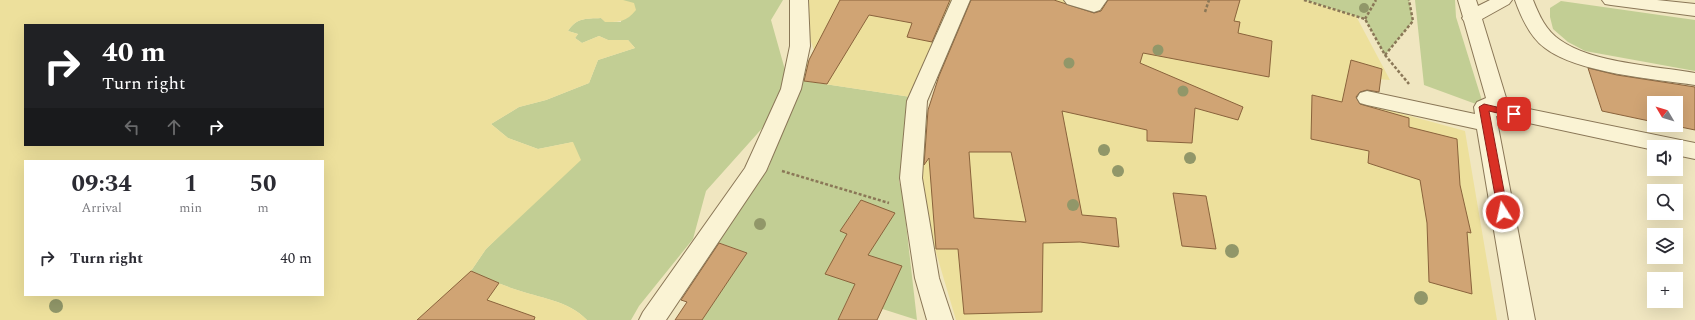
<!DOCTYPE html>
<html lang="en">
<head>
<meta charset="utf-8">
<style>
	body { margin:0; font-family:Spectral,serif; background:#f7f7f7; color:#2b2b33; height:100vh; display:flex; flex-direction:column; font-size:15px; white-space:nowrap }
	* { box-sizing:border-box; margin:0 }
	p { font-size:13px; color:#7c7c81 }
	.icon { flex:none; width:22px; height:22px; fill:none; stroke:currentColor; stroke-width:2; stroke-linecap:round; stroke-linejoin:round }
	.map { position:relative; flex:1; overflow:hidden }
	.side { position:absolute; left:24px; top:160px; width:300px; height:136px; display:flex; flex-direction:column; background:#fff; border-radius:0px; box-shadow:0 4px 16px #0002 }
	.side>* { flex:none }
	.top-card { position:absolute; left:24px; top:24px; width:300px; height:122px; border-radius:0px; box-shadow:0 4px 16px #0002; background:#202124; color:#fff; overflow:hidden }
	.needle { width:26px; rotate:308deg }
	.buttons { position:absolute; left:1647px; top:96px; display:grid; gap:8px }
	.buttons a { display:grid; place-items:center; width:36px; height:36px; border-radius:0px; background:#fff; box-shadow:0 4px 16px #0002; font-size:20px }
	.pin { position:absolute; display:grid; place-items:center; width:34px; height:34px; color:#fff; margin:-17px; border-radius:8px; box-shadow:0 2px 6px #0006 }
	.me { position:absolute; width:44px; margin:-22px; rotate:350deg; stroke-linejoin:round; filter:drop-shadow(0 0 3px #0008) }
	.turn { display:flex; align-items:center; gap:14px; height:84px; padding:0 12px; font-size:18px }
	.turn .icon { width:52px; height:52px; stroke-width:2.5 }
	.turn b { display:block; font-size:28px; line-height:34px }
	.lanes { display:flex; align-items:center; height:38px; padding:0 12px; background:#0003; justify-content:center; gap:20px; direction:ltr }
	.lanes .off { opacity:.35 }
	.eta { display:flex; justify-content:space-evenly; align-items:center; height:68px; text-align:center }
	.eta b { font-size:24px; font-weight:700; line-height:28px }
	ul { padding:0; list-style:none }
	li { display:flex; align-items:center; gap:12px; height:60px; padding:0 12px }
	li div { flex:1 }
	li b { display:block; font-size:15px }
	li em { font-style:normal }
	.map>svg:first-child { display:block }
</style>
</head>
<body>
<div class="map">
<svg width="1695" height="320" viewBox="0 0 1695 320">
	<rect width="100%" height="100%" fill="#f0e6c0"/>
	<g fill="#c2ce94">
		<path d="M622 0H783L771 20 787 77 776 98 766 124 706 191 693 239 639 306 631 320H587C568 300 539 298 514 289 499 284 485 277 471 271L486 249 529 207 573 142 538 149 508 138 491 124 519 107 546 100 589 83 598 60 635 48 628 40H608L599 36 582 43 575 38 578 34 568 31C577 17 586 19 601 18L606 22H621Z"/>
		<polygon points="1305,0 1409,0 1413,21 1385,55 1365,19"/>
		<polygon points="1415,0 1455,0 1456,17 1484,107 1424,85"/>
		<polygon points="1561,1 1695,20 1695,71 1585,51 1568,42 1553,29 1550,17 1550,8"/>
		<polygon points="798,80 911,97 899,181 906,208 905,215 917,320 848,298 838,320 702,320 747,253 717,242 769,167"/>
	</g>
	<g fill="#ede09c" fill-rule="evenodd">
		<path d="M0 0H623L634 3 636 10C626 22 620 22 605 22L601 18C586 19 577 17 568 31L578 34 575 38 582 43 599 36 608 40H628L635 48 598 60 589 83 546 100 519 107 491 124 508 138 538 149 573 142 581 160 486 249 471 271C485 277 499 284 514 289 539 298 568 300 587 320H0ZM25 25H323V145H25ZM25 161H323V295H25Z"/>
		<polygon points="804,0 956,0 911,97 798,80 814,50 810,39"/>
		<polygon points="969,0 1305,0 1356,16 1390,80 1359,78 1359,102 1465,131 1497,320 956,320 935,249 919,177 922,131 940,73"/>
	</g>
	<g fill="#d0a474" stroke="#8a633c" fill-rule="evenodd">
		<polygon points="840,0 950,0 932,42 907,37 912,23 869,15 827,84 804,81 809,60"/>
		<path d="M971 0H1054L1094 13 1101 11 1108 0H1240L1234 21 1240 22 1238 33 1272 41 1269 77 1143 53 1140 63 1243 107 1238 120 1195 108 1192 143 1147 141V130L1062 111 1082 215 1116 218 1119 247 1080 242 1043 243 1042 312 964 314 958 249H936L929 158 924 165 928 110 939 76ZM969 152H1011L1026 222 974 218Z"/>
		<polygon points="1351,60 1382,69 1379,92 1367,90 1360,92 1356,97 1360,104 1409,118 1409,127 1457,139 1460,185 1471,233 1467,232 1472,294 1429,282 1427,223 1420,180 1368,163 1369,151 1311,139 1312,95 1342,102"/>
		<polygon points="1588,68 1617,75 1695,87 1695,130 1671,125 1676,125 1676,103 1654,103 1654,122 1602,111"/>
		<polygon points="1173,193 1206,196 1216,249 1182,246"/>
		<polygon points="861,200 895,213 868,255 902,266 877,320 838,320 855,284 825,274 847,234 840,231"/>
		<polygon points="719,243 747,253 702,320 675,320 687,302 681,300"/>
		<polygon points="471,271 499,283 487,300 535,317 534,320 417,320"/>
	</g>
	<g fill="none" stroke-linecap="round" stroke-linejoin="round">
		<defs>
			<g id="minor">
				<polygon points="790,0 808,0 810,46 801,89 766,171 666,320 639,320 643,312 745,168 781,89 790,46"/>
				<polygon points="952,0 970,0 927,101 922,178 939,278 953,320 927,320 915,278 900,178 907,101"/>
				<polygon points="1064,0 1107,0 1100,10 1094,12 1067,4"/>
				<polygon points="1458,0 1476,0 1478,6 1490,0 1512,0 1509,4 1482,19 1507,101 1505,104 1695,143 1695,159 1676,155 1676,147 1654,147 1654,150 1496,116 1535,320 1509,320 1477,129 1367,105 1360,103 1357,98 1360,93 1367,91 1475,114 1474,107 1477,102 1486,98 1464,21 1462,18 1463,17"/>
				<path d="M1515 0H1533C1539 15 1546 31 1560 40 1592 63 1656 66 1695 73V85C1655 79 1577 73 1545 48 1530 37 1521 17 1515 0Z"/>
				<polygon points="1602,0 1657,0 1695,4 1695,16 1611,5 1605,4"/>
			</g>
		</defs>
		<use href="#minor" stroke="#8a7757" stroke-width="2"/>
		<g stroke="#8a7757" stroke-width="2.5" stroke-dasharray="3 2" stroke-linecap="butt">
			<polyline points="1304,0 1365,19 1385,55 1409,84"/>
			<polyline points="1205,12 1209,0"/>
			<polyline points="1365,19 1376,0"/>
			<polyline points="1385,55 1413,21 1409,0"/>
			<polyline points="782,171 889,203"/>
		</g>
		<use href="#minor" fill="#faf3d4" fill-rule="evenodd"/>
	</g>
	<g fill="#919769">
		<circle cx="1364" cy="8" r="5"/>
		<circle cx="1158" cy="50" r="5.5"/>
		<circle cx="1069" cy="63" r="5.5"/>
		<circle cx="1183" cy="91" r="5.5"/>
		<circle cx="1104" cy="150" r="6"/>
		<circle cx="1190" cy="158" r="6"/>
		<circle cx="1118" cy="171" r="6"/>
		<circle cx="1073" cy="205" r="6"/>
		<circle cx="760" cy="224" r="6"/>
		<circle cx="1232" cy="251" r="7"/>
		<circle cx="1421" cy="298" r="7"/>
		<circle cx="56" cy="306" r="7"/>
	</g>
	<polygon fill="#d93025" stroke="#8d1f18" points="1484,104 1514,111 1519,114 1514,117 1489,111 1508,212 1503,216 1498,212 1479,107"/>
</svg>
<div class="buttons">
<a><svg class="needle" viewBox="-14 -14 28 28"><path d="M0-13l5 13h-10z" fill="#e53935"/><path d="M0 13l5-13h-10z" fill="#7c7c81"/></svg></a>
<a><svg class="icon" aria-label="sound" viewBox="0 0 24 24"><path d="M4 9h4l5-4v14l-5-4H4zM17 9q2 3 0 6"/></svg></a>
<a><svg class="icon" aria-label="search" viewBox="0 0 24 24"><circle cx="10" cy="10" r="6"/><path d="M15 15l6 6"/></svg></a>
<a><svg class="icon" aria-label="layers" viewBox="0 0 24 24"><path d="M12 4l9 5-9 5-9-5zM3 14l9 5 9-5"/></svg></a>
<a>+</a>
</div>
<div class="pin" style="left:1514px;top:114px;background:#d93025"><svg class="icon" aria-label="arrive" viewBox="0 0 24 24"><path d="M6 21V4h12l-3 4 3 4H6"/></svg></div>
<svg class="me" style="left:1503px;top:212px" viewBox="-20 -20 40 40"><circle r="17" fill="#d93025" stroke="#fff" stroke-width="3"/><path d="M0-11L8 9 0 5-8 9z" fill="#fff"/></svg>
<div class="top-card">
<div class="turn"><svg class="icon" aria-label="right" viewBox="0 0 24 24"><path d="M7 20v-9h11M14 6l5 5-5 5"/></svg><div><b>40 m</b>Turn right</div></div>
<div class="lanes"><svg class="icon off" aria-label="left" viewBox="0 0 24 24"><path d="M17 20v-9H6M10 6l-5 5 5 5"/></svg><svg class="icon off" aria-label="ahead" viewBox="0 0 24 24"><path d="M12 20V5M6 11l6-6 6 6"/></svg><svg class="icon" aria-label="right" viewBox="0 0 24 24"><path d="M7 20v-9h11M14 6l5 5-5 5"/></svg></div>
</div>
<section class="side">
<div class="eta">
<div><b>09:34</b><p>Arrival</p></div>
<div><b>1</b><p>min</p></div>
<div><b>50</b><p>m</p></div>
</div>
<ul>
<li><svg class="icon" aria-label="right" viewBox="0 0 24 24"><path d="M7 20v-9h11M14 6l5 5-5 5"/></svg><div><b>Turn right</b></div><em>40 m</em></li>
</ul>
</section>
</div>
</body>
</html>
